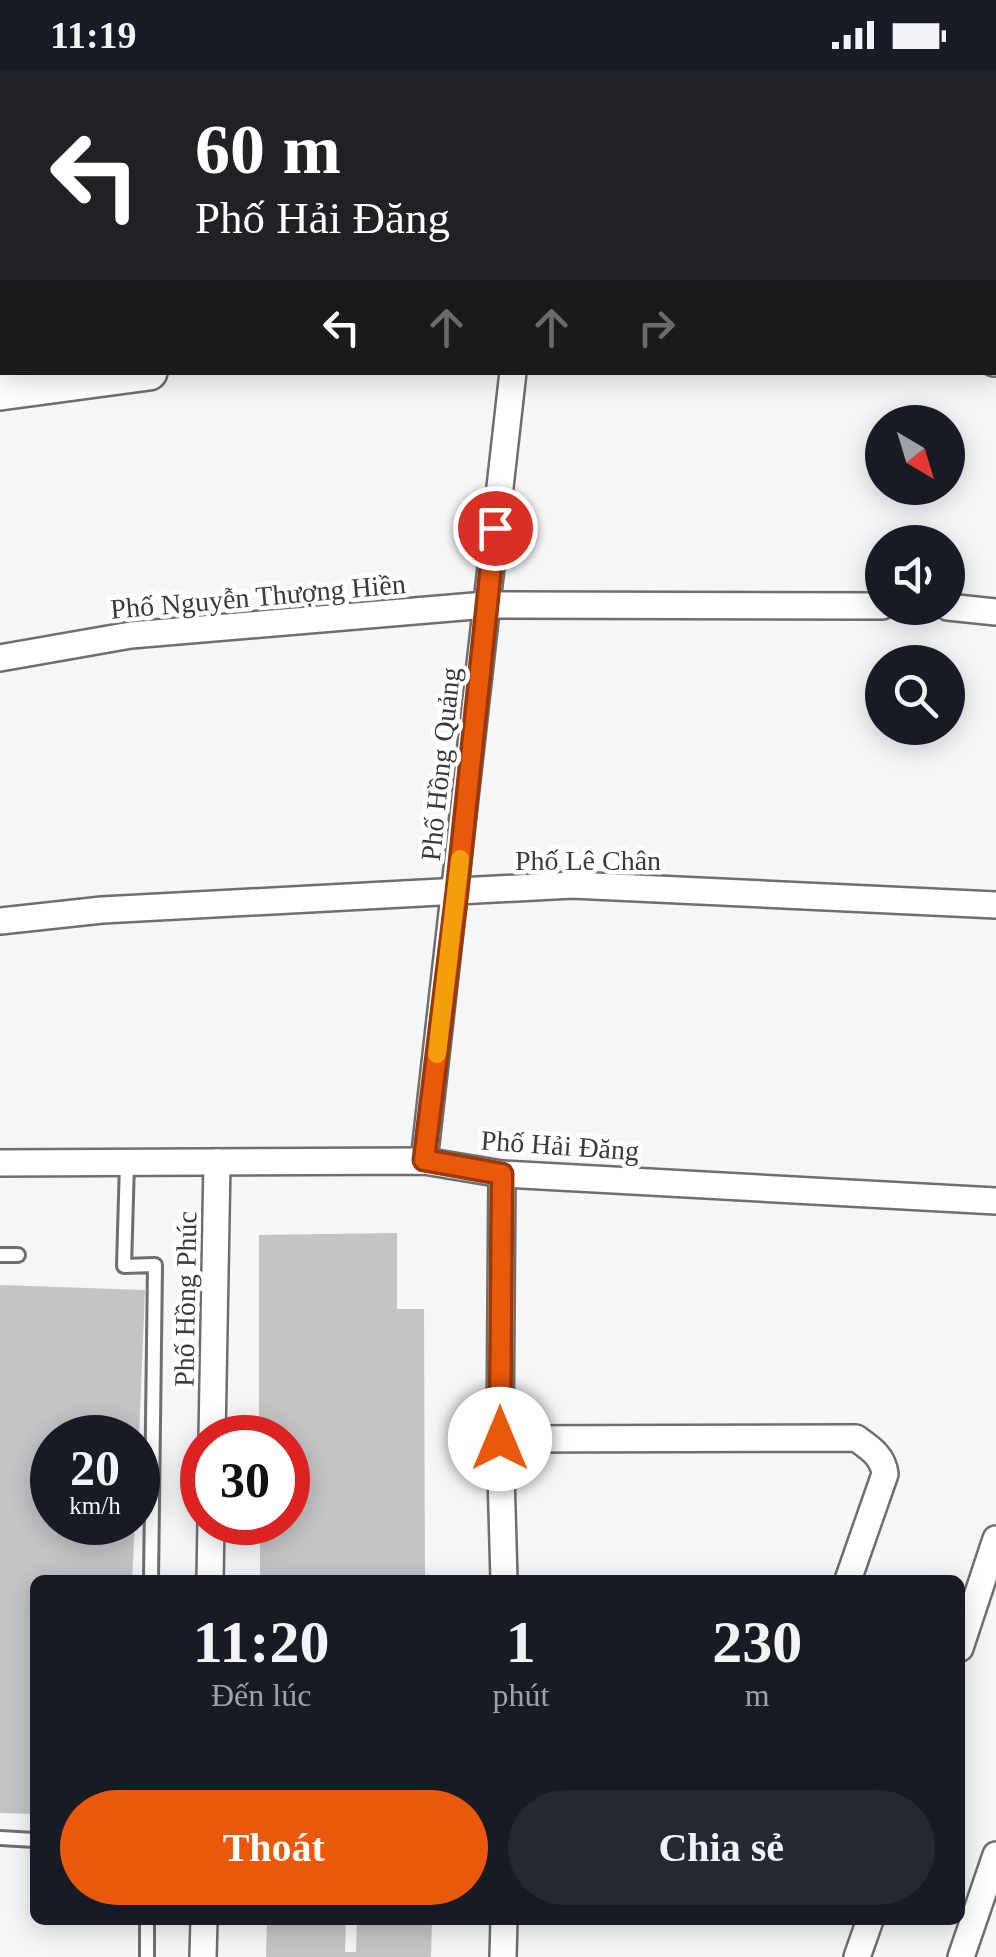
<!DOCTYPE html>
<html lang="vi">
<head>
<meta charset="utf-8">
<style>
	body { margin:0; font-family:"Times New Roman",serif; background:#242831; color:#f1f3f6; height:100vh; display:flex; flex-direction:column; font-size:38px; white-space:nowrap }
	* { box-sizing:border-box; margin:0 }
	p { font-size:32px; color:#9ea1a6 }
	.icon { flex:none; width:55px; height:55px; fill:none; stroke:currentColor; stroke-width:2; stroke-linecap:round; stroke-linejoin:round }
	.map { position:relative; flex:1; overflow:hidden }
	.side { position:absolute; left:30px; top:1505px; width:935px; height:350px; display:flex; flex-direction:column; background:#171b24; border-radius:15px; box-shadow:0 5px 25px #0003 }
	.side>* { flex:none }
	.guide { position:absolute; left:0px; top:0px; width:998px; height:305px; box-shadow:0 5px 25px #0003; background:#202124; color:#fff; overflow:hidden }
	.needle { width:65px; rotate:142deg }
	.buttons { position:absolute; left:865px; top:335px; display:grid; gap:20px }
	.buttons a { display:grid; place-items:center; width:100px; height:100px; border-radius:50%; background:#171b24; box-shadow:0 5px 25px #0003; font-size:50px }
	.speed { position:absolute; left:30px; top:1345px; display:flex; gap:20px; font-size:50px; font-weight:700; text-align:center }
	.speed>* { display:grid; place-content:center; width:130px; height:130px; border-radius:50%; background:#171b24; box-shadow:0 5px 25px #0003; line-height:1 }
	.speed small { font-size:25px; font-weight:400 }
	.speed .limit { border:15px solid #d22; background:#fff; color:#111 }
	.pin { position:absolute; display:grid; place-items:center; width:85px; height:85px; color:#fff; margin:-42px; border:5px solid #fff; border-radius:50%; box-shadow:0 2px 10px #0007 }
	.me { position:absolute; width:110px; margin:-55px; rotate:0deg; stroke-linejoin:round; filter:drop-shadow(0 0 8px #0008) }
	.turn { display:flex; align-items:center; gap:35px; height:210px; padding:0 30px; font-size:45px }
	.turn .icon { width:130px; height:130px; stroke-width:2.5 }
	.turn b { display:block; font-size:70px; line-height:85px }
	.lanes { display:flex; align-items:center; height:95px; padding:0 30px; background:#0003; justify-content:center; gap:50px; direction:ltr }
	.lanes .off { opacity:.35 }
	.eta { display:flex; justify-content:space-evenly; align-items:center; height:170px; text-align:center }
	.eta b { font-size:60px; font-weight:700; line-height:70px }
	.cta { display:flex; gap:20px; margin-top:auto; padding:20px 30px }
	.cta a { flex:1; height:115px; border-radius:60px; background:#ea580c; color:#fff; font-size:40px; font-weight:700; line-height:115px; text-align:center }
	.cta a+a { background:#242831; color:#f1f3f6 }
	.status { display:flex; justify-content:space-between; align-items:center; height:70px; padding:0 50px; background:#171b24; direction:ltr }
	.status svg { height:28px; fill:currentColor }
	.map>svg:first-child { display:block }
</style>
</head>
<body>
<div class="status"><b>11:19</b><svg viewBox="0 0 49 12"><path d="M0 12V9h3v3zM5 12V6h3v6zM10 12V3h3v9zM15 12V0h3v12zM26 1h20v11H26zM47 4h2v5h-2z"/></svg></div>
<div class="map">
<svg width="996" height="1887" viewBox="0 0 996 1887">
	<rect width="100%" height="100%" fill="#f4f6f8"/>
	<polygon fill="#a5e4fe" points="0,0 996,0 996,50 995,2 2,2 0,97"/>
	<g fill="#c2c4c6">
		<polygon points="397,1163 397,1239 424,1239 425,1510 260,1510 260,1452 288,1452 288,1368 259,1368 259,1165"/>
		<polygon points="0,1215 145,1220 139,1368 52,1368 52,1452 135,1452 132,1510 35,1510 35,1744 0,1743"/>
		<polygon points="267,1850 346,1850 345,1882 356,1882 357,1850 432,1850 431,1887 266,1887"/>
	</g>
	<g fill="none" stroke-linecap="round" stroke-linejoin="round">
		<defs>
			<g id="service">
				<polyline points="127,1093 124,1196 155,1195 151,1510"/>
				<polyline points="0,1185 18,1185"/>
				<polyline points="0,1768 35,1770"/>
				<polyline points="147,1887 147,1850"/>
			</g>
			<g id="minor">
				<polyline points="948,537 996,542"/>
				<polyline points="0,588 131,565 486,535 882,536"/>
				<polyline points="0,851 102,840 572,815 996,835"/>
				<polyline points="424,1091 513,302"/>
				<polyline points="0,1093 424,1091 502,1104 996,1131"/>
				<polyline points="502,1104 500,1369 504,1510"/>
				<polyline points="212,1368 217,1092"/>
				<path d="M500 1369 856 1368C870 1378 883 1386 885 1404L848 1510"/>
				<polyline points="210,1510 211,1452"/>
				<polyline points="960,1578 996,1469"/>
				<polyline points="203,1887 204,1850"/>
				<polyline points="503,1887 504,1850"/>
				<polyline points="857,1887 870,1850"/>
				<polyline points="961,1887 996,1785"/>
			</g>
			<g id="secondary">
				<polyline points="995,220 996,220"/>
				<polyline points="0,258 2,258"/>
				<polyline points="995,288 996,288"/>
				<polyline points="0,322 149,302"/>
			</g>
		</defs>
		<use href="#service" stroke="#6c6e70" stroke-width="18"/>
		<use href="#minor" stroke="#6c6e70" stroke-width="30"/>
		<use href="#secondary" stroke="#6c6e70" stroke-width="40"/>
		<use href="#service" stroke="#fff" stroke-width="12"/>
		<use href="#minor" stroke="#fff" stroke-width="25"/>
		<use href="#secondary" stroke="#fff" stroke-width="35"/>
	</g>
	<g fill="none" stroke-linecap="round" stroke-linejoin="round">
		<defs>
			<polyline id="route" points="495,458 457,822 424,1090 502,1104 500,1369"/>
		</defs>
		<use href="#route" stroke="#983908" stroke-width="25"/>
		<use href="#route" stroke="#ea580c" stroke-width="18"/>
		<polyline stroke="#f59e0b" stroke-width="18" points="437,984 460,789"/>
	</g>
	<g text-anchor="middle" stroke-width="9" stroke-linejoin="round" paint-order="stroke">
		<g font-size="28" fill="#3a3b3c" stroke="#fff">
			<text transform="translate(258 526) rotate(-5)" y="10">Phố Nguyễn Thượng Hiền</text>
			<text transform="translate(440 694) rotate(-84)" y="10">Phố Hồng Quảng</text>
			<text x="588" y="800">Phố Lê Chân</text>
			<text transform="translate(560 1075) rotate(4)" y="10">Phố Hải Đăng</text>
			<text transform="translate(185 1229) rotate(-89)" y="10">Phố Hồng Phúc</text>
		</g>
	</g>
</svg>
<div class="buttons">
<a><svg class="needle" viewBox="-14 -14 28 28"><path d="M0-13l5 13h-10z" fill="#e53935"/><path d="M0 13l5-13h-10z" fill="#9ea1a6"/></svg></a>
<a><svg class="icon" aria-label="sound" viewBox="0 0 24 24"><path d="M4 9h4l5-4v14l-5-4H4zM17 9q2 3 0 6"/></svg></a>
<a><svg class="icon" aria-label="search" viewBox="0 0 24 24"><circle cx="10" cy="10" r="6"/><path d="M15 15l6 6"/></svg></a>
</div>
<div class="speed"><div>20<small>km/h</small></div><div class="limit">30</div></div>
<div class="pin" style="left:495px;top:458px;background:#d93025"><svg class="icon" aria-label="arrive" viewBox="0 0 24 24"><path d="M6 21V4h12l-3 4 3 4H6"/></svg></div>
<svg class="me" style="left:500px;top:1369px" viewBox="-20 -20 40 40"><circle r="19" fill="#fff"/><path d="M0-13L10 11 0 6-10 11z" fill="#ea580c"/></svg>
<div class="guide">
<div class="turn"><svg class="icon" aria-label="left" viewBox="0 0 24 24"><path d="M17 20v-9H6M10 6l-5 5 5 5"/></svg><div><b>60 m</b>Phố Hải Đăng</div></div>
<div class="lanes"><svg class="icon" aria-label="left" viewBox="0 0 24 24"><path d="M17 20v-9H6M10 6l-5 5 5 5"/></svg><svg class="icon off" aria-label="ahead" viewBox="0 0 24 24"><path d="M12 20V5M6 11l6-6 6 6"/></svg><svg class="icon off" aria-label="ahead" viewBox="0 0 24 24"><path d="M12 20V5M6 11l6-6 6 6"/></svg><svg class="icon off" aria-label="right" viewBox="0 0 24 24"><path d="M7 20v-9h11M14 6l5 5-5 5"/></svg></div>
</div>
<section class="side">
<div class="eta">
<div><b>11:20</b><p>Đến lúc</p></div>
<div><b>1</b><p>phút</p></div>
<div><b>230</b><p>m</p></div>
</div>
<div class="cta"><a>Thoát</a><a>Chia sẻ</a></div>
</section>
</div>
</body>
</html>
